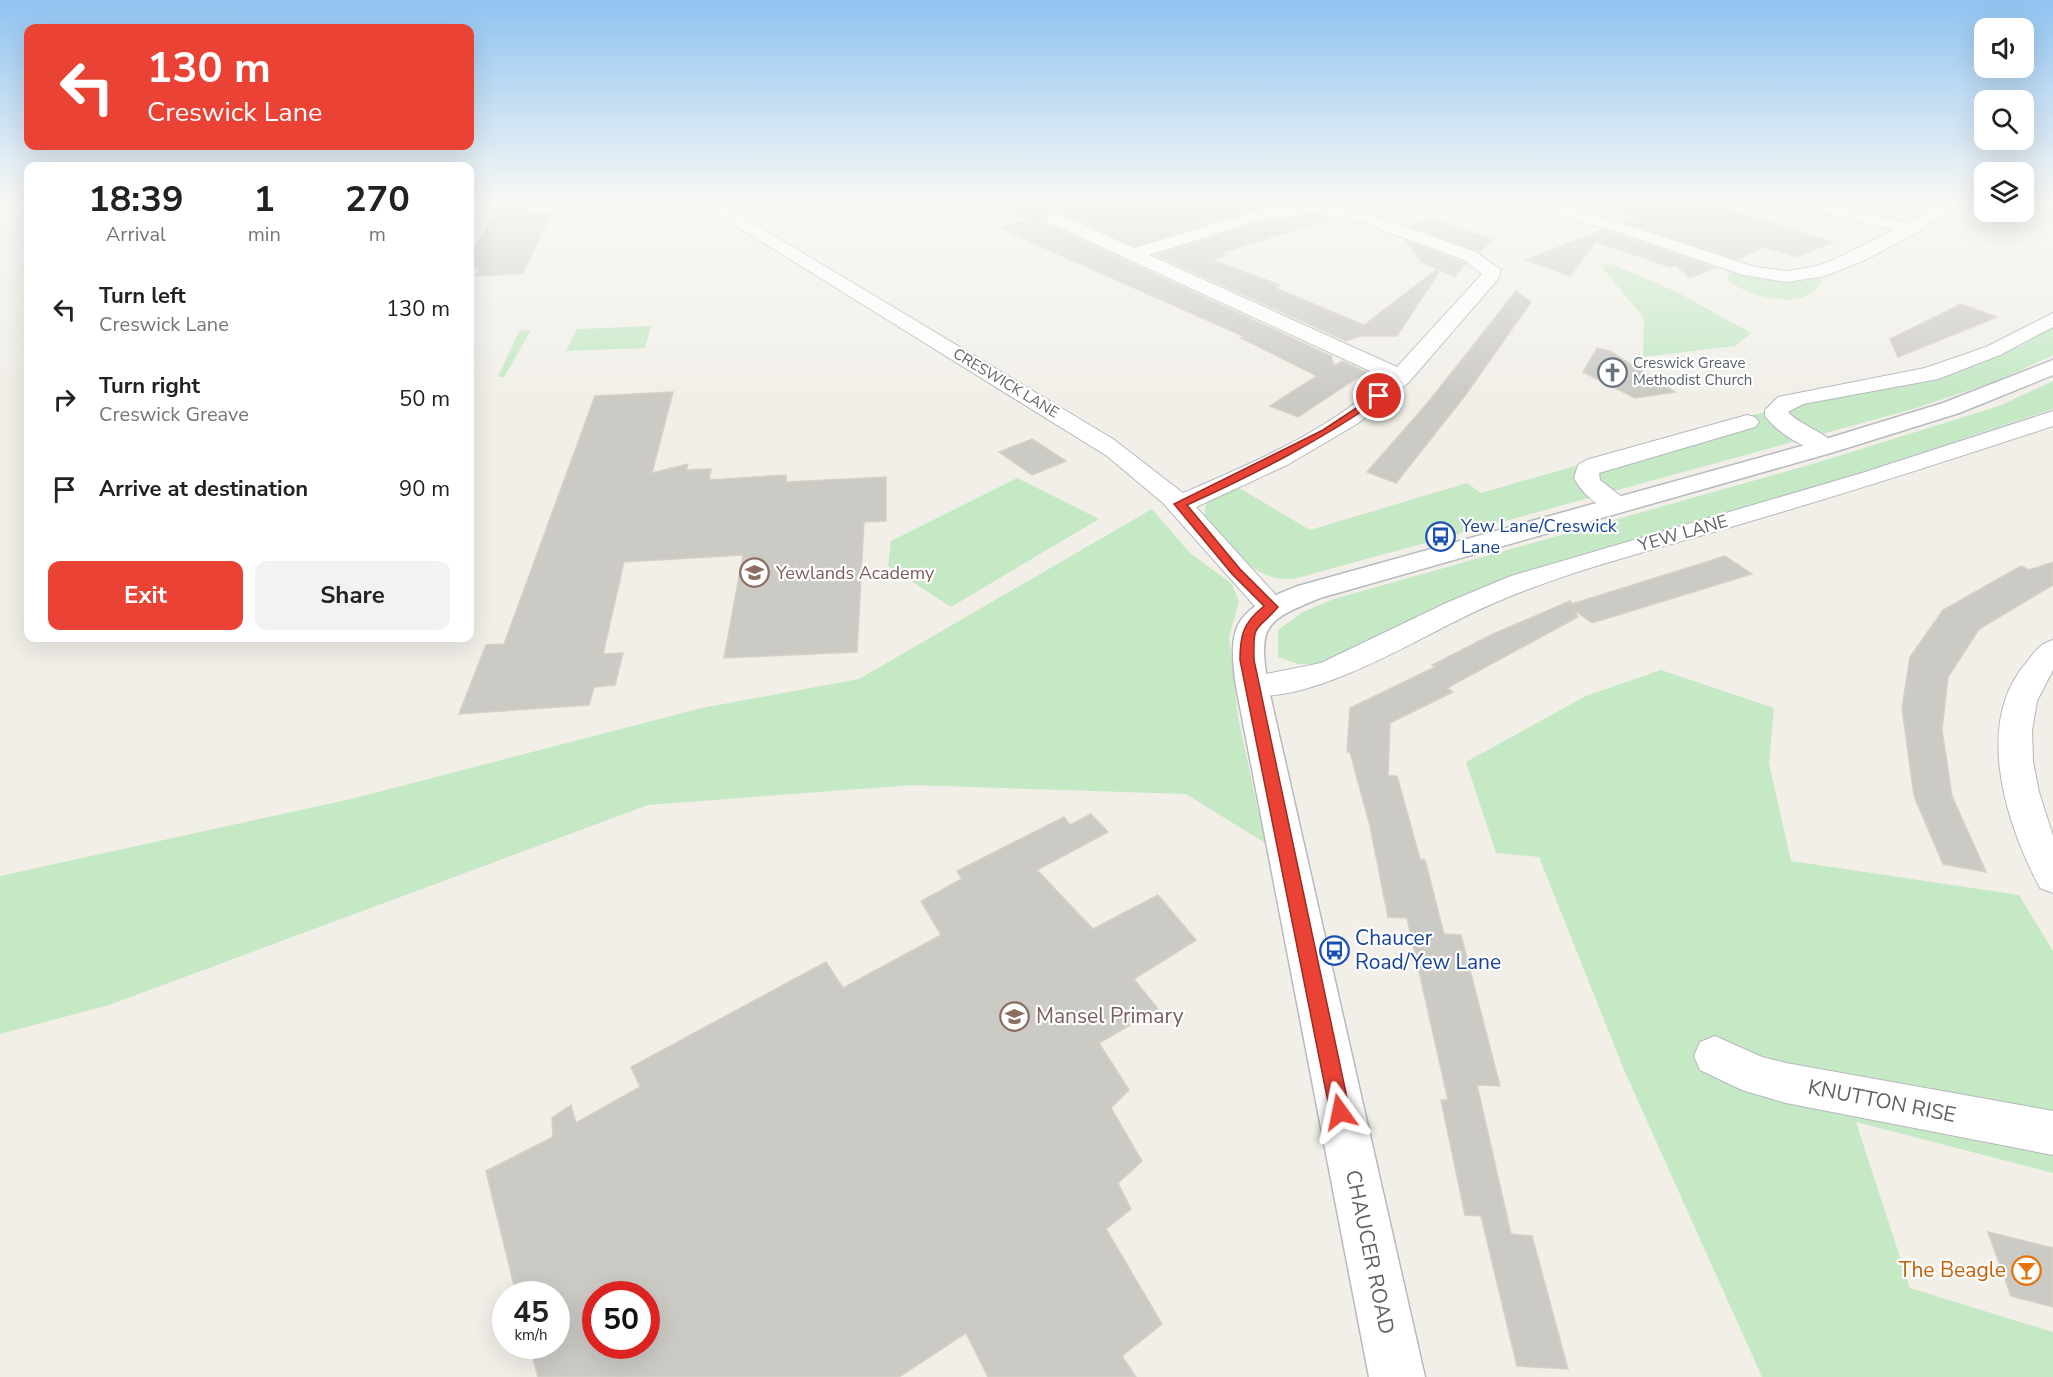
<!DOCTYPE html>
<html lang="en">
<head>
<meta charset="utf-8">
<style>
	body { margin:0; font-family:"Nunito Sans",sans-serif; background:#f2f2f2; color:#222; height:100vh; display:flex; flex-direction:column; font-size:22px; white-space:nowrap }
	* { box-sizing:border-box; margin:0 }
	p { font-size:20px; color:#767676 }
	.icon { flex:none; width:33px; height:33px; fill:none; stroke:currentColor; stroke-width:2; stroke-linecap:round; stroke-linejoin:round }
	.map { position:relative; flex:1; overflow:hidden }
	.sheet { position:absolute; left:24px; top:162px; width:450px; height:480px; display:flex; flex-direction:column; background:#fff; border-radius:12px; box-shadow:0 6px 24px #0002 }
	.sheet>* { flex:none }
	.top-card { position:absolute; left:24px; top:24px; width:450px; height:126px; border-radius:12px; box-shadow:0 6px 24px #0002; background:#ea4335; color:#fff; overflow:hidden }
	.fabs { position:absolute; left:1974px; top:18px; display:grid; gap:12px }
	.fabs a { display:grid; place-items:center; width:60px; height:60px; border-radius:12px; background:#fff; box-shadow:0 6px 24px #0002; font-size:30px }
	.speed { position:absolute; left:492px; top:1281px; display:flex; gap:12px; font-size:30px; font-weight:700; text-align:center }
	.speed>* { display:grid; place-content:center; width:78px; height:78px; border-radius:50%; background:#fff; box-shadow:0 6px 24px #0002; line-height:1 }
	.speed small { font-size:15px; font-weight:400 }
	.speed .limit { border:9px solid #d22; background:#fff; color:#111 }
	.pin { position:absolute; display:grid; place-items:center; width:51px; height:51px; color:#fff; margin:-26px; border:3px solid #fff; border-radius:50%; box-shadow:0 2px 6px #0007 }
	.me { position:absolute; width:66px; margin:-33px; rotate:348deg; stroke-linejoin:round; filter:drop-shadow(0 0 4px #0008) }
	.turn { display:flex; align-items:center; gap:21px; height:126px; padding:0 24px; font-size:27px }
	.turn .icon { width:78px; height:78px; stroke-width:2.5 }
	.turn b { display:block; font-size:42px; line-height:51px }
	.eta { display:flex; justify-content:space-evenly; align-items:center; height:102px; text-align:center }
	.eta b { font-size:36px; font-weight:700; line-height:42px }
	.cta { display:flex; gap:12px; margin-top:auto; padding:12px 24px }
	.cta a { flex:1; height:69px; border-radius:12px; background:#ea4335; color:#fff; font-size:24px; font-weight:700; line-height:69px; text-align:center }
	.cta a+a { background:#f2f2f2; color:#222 }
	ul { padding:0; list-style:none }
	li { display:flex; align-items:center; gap:18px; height:90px; padding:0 24px }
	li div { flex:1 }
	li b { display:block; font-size:22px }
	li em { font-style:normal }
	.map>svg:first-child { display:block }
</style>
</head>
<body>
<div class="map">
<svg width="2053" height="1377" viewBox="0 0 2053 1377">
	<rect width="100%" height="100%" fill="#f1efe8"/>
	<g fill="#c5e8c5">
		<polygon points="1612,264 1675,291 1751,333 1735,346 1643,357 1644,318 1600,265"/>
		<path d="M1730 269 1779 281 1822 278C1813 314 1746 298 1727 279Z"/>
		<polygon points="651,326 645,348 566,351 577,329"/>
		<path d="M2053 326V355L1994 382 1913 409 1297 578C1255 586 1229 544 1205 515 1202 496 1225 493 1239 488L1310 530 1467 483 1481 493 1757 414 1937 378 2021 346Z"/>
		<polygon points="531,330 504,377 498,377 519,331"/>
		<polygon points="2053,381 2053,409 1860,473 1497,582 1320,664 1298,664 1278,657 1278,630 1303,612 1334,599 1816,463 1999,406"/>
		<polygon points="1017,478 1099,519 951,607 888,566 891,541"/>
		<polygon points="1152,509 1190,553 1232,584 1239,602 1229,637 1238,717 1265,843 1186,794 912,785 648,805 109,1005 0,1034 0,876 355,798 702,708 859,679"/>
		<polygon points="1661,670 1774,708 1769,763 1791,861 2019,895 2053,951 2053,1173 1856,1122 1910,1288 2053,1332 2053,1377 1762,1377 1625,1072 1539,857 1496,853 1466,762 1586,696"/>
	</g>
	<g fill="#cccac5" stroke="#d6d1c6" stroke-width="1.5" fill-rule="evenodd">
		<polygon points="503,202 532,202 527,212 553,211 522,274 475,276 480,268 470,269 470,255"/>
		<polygon points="989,202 1053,202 1065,207 1074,202 1284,204 1265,206 1134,246 1061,212 1048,212 1044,219 1047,224 1331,356 1334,366 1342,361 1366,372 1298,417 1270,406 1317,376 1241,338 1245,337 999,228 1028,220"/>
		<polygon points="1602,202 1705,202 1833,242 1796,257 1765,247 1737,259 1624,222 1633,218 1601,208"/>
		<polygon points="1318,216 1329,219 1221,253 1226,255 1212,260 1280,285 1275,288 1364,325 1437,269 1439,272 1397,336 1360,336 1346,341 1155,255 1268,220"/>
		<polygon points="1431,219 1492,240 1480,252 1411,226"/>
		<polygon points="1602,230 1620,235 1715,268 1690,278 1676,265 1670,267 1596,242 1570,276 1526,260"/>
		<polygon points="1406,241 1463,262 1466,264 1454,276 1421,262"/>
		<polygon points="1516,291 1531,302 1464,397 1396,483 1367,472 1430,400"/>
		<polygon points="1961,304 1997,317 1898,357 1890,339"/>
		<polygon points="1597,348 1610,351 1675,392 1635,398 1583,372"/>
		<polygon points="673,392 652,473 688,464 686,470 711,469 709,480 786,475 786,482 886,477 886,521 864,522 857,652 724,658 743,555 624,562 603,654 623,653 615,685 594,687 589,705 459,714 486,645 504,644 595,396"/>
		<polygon points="1032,439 1066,461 1032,475 999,452"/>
		<polygon points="1725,556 1752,574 1592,623 1574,610 1578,617 1447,688 1453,692 1390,723 1388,776 1397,776 1420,859 1425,860 1444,934 1461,935 1500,1086 1477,1085 1511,1234 1532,1236 1568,1369 1517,1366 1481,1216 1465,1215 1441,1100 1448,1100 1407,918 1388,917 1370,826 1350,752 1347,752 1350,708 1435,667 1432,665 1491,635 1570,601 1572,604"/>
		<polygon points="2053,562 2053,585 1979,629 1948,677 1942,730 1952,796 1986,872 1943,864 1914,796 1902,708 1910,657 1943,610 2021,566 2029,570"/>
		<path d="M1091 814 1108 832 1037 870 1093 929 1158 895 1196 940 1134 979 1158 1009 1099 1043 1129 1090 1111 1108 1142 1161 1118 1183 1131 1209 1106 1229 1162 1324 1122 1356 1136 1377H988L966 1333 899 1377H538L530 1346H556V1294H516L486 1171 553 1137 552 1118 571 1105 576 1123 640 1087 631 1067 826 962 843 988 941 935 921 901 962 879 957 871 1064 817 1070 825ZM596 1294H646V1346H596Z"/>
		<polygon points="1988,1232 2053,1248 2053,1307 2011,1296"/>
	</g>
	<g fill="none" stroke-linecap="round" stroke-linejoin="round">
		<defs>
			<g id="street">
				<path d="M698 202H718L1113 439 1183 493C1254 462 1328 432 1385 378L1048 222 1046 218 1048 214H1060L1134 248 1266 208 1318 204 1368 213 1476 252 1501 270 1498 279 1409 382 1357 424 1287 465 1196 507 1281 601 1285 607 1281 613 1271 616 1261 613 1163 503 1107 456ZM1318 214 1358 221 1464 260 1482 274 1397 367 1149 255 1268 218Z"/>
				<polygon points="1790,202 1820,202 1907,223 1942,202 1963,202 1916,233 1865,260 1825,276 1787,282 1743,275 1621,233 1547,212 1545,208 1553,203 1578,209 1755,267 1787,271 1813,267 1831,261 1894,230 1792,205"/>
				<path d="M2053 313V327L2000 355 1938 379 1803 404 1788 412C1801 426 1826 432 1837 447L1833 452C1815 457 1776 432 1765 416V410L1778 397 1925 368 1986 347Z"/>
				<path d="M2053 411V426C1947 461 1841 495 1734 526 1643 553 1549 575 1464 617 1410 643 1300 710 1241 693L1236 686 1241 679 1321 663 1446 603 1511 576 1862 473Z"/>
				<path d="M1747 415 1755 417 1759 422 1755 427 1599 473 1600 480 1632 505 1628 510C1607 516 1583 496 1574 478L1578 465 1586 460Z"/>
				<path d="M2053 640V670L2037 701 2032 731 2033 761 2039 792 2053 836V893L2040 888C2007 825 1973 725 2026 663 2034 652 2040 644 2053 640Z"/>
				<polygon points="1715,1036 1762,1057 1786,1063 2053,1111 2053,1155 1786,1103 1742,1090 1700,1070 1694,1056 1700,1042"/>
			</g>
			<path id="secondary" d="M2053 360V375L1959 413 1834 452 1320 598C1264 621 1258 625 1268 686L1425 1377H1369L1236 686C1226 620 1239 609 1298 586L1816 442 1943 403Z"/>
		</defs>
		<use href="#street" stroke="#b5b8bc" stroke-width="2"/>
		<use href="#secondary" stroke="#b6babf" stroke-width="3"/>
		<use href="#street" fill="#fff" fill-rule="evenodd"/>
		<use href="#secondary" fill="#fff" fill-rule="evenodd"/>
	</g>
	<linearGradient id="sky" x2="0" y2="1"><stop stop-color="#8fc3f1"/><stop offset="0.51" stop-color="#f9f8f5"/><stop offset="1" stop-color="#f9f8f5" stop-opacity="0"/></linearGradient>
	<rect width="2053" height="395" fill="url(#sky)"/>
	<path fill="#ea4335" stroke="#982c22" stroke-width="1.5" d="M1379 393 1384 396 1382 398C1318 442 1257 473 1187 505L1240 569 1278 607C1256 633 1253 620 1254 660L1350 1112 1347 1118 1340 1121 1333 1118 1330 1112 1240 660C1240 635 1243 623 1264 606L1232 574 1174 504 1323 430Z"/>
	<defs>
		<symbol id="church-ring" viewBox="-11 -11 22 22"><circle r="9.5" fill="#fff" stroke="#6b7280" stroke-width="1.5"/><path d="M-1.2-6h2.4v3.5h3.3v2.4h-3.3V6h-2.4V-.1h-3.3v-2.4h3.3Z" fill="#6b7280"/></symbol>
		<symbol id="bus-ring" viewBox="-11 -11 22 22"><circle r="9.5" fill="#fff" stroke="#1a4fb4" stroke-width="1.5"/><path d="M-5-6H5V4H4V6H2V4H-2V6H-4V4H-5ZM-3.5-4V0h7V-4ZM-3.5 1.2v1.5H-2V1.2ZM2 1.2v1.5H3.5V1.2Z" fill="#1a4fb4"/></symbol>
		<symbol id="school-ring" viewBox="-11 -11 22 22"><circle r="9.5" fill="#fff" stroke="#8d6e63" stroke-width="1.5"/><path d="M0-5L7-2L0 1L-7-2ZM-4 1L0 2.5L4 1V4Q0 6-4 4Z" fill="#8d6e63"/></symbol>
		<symbol id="bar-ring" viewBox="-11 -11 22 22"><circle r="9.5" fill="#fff" stroke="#e8710a" stroke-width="1.5"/><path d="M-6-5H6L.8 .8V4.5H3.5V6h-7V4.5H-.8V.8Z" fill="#e8710a"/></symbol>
	</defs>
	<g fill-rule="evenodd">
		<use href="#church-ring" x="1596" y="356" width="33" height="33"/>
		<use href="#bus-ring" x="1424" y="520" width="33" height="33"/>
		<use href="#school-ring" x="738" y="556" width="33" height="33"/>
		<use href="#bus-ring" x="1318" y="934" width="33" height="33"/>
		<use href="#school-ring" x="998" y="1000" width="33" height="33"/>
		<use href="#bar-ring" x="2010" y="1254" width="33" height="33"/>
	</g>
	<g text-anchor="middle" stroke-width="4.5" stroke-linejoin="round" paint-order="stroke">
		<g font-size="15" fill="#5b616d" stroke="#fff" text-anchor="start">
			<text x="1633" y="368">Creswick Greave<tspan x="1633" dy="17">Methodist Church</tspan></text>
		</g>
		<g font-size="15" fill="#5f6368" stroke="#fff">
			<text transform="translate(1006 383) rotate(31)" y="5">CRESWICK LANE</text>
		</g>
		<g font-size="18" fill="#164399" stroke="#fff" text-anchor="start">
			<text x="1461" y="532">Yew Lane/Creswick<tspan x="1461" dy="21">Lane</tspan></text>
		</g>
		<g font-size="18" fill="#5f6368" stroke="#fff">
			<text transform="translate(1683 533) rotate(-16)" y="6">YEW LANE</text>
		</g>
		<g font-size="18" fill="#785e54" stroke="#fff" text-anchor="start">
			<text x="776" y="579">Yewlands Academy</text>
		</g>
		<g font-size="21" fill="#164399" stroke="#fff" text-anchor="start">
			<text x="1355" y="945">Chaucer<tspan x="1355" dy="24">Road/Yew Lane</tspan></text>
		</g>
		<g font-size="21" fill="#785e54" stroke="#fff" text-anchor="start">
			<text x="1036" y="1023">Mansel Primary</text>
		</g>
		<g font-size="21" fill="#5f6368" stroke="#fff">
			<text transform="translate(1882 1101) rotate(11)" y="7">KNUTTON RISE</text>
			<text transform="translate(1370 1252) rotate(78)" y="7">CHAUCER ROAD</text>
		</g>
		<g font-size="21" fill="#c56008" stroke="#fff" text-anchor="end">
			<text x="2006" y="1277">The Beagle</text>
		</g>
	</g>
</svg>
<div class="fabs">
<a><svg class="icon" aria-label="sound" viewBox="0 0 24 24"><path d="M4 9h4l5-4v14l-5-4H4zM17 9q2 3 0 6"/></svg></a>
<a><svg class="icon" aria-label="search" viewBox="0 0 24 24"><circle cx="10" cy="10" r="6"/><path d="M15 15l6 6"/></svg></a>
<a><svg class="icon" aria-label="layers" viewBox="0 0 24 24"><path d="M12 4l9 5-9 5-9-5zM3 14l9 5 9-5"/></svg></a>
</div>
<div class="speed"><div>45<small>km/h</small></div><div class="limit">50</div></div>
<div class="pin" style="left:1379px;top:396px;background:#d93025"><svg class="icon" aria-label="arrive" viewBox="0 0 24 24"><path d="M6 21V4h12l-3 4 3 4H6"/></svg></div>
<svg class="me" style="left:1340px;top:1112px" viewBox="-20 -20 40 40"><path d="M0-17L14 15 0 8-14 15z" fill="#ea4335" stroke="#fff" stroke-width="4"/></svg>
<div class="top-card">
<div class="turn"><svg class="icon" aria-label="left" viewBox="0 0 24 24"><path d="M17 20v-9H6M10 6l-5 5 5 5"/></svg><div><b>130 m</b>Creswick Lane</div></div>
</div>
<section class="sheet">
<div class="eta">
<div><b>18:39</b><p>Arrival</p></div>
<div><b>1</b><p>min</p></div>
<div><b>270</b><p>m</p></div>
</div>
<ul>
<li><svg class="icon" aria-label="left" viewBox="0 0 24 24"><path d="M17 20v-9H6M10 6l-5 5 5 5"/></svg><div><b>Turn left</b><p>Creswick Lane</p></div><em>130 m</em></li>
<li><svg class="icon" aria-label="right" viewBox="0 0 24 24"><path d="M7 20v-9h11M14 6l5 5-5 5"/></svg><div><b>Turn right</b><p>Creswick Greave</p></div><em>50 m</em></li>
<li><svg class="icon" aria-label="arrive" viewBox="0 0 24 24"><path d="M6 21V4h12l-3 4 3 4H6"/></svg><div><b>Arrive at destination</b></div><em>90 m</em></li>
</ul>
<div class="cta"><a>Exit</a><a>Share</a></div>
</section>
</div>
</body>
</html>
